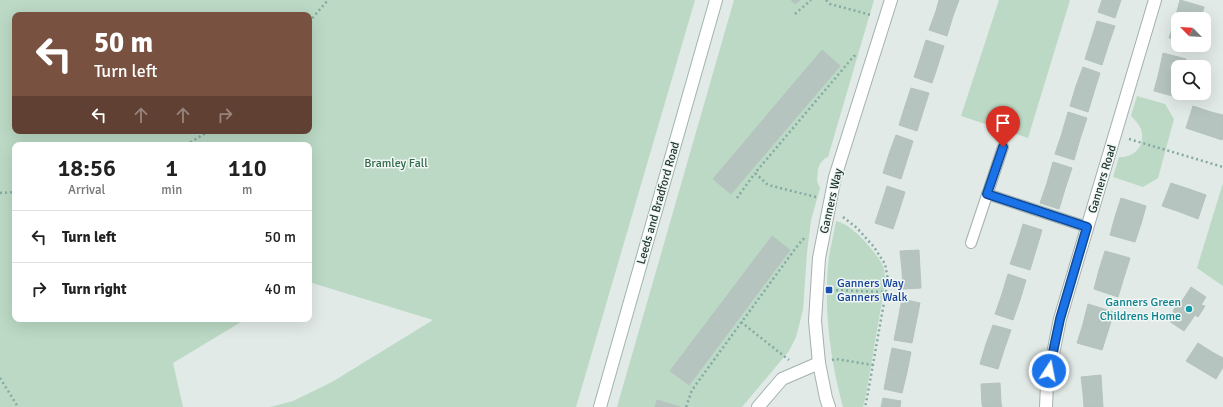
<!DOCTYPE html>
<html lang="en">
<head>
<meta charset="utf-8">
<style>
	body { margin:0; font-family:Signika,sans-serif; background:#f2f2f2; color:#222; height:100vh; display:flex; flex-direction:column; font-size:15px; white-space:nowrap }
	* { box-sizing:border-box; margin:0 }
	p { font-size:13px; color:#767676 }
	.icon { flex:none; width:22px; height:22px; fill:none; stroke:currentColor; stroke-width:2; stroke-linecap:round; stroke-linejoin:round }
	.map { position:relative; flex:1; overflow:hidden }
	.sheet { position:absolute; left:12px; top:142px; width:300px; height:180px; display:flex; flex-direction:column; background:#fff; border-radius:8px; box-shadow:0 4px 16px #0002 }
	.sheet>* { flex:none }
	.banner { position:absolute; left:12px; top:12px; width:300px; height:122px; border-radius:8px; box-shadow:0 4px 16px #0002; background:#795140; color:#fff; overflow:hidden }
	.needle { width:26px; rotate:294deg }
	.buttons { position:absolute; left:1171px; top:12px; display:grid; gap:8px }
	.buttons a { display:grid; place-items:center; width:40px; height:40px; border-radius:8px; background:#fff; box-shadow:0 4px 16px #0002; font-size:20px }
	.pin { position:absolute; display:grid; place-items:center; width:34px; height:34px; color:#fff; margin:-41px -17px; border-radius:50% 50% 50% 0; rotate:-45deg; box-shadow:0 0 4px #0007 }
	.pin .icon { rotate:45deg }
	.me { position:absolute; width:44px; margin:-22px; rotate:11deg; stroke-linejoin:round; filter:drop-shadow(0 0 3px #0008) }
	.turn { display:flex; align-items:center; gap:14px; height:84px; padding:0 16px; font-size:18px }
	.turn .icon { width:52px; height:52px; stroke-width:2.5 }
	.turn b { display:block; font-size:28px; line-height:34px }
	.lanes { display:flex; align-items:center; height:38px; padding:0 16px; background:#0003; justify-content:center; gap:20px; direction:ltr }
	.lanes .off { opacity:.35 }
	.eta { display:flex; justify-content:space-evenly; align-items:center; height:68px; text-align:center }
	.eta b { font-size:24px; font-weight:600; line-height:28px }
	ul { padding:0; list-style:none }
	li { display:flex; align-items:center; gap:12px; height:52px; padding:0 16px; border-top:1px solid #e0e0e0 }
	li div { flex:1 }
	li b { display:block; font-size:15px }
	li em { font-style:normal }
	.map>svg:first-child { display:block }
</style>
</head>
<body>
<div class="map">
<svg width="1223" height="407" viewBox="0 0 1223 407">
	<rect width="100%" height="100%" fill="#e1eae6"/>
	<g fill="#bbd9c5" fill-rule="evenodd">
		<path d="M0 0H695L576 407H270L293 401 332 382 433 320 309 282V145H15V319H246L173 363 183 407H0ZM15 15H309V131H15Z"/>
		<path d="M734 0H874L828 157 824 159 820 164 818 169 817 181 820 188 811 220 807 252 803 310 796 337 789 351 742 407H680L657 400 655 407H617ZM822 51 840 66 731 194 713 179ZM772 236 790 250 688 385 670 371Z"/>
		<polygon points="999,0 1070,0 1028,138 961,116"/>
		<path d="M1137 96 1165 104 1174 119 1158 178 1143 187 1113 177 1119 157C1135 158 1146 145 1141 129 1139 124 1135 120 1131 116Z"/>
		<polygon points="1223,183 1223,286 1197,268"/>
		<path d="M836 221C852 224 874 250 882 264 885 270 885 277 885 283L866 395 863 407H843C830 359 823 307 829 257 831 245 834 233 836 221Z"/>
	</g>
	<g fill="#b6c4bf" stroke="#b4c3bd">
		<polygon points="791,0 800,0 795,4"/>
		<polygon points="939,0 959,0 953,16 936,11"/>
		<polygon points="1102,0 1121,0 1115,18 1098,12"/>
		<polygon points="1180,0 1204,7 1201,19 1178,20 1175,19"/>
		<polygon points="936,11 953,16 947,36 929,30"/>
		<polygon points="1175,19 1178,20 1178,40 1169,38"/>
		<polygon points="1097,21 1115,26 1108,46 1091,40"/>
		<polygon points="926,40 944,46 938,65 920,59"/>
		<polygon points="1091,40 1108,46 1102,65 1085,59"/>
		<polygon points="822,50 840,66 731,194 713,179"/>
		<polygon points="1163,53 1186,59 1184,67 1178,67 1178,77 1159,72"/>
		<polygon points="920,59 938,65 932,83 914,77"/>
		<polygon points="1083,67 1100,73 1094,92 1076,86"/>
		<polygon points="1159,72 1178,77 1177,97 1154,91"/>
		<polygon points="1076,86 1094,92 1088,112 1070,106"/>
		<polygon points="911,88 929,93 923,112 905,106"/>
		<polygon points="905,106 923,112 917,131 899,125"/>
		<polygon points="1193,106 1211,112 1204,134 1186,128"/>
		<polygon points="1068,112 1087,118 1080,139 1062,133"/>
		<polygon points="1211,112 1223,115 1223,136 1222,140 1204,134"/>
		<polygon points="1062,133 1080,139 1074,160 1055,154"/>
		<polygon points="896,135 913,141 907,160 889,154"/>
		<polygon points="889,154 907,160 901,179 883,173"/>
		<polygon points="1053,162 1072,168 1065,189 1047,183"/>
		<polygon points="1047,183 1065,189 1059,209 1040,203"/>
		<polygon points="1171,183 1189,189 1180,212 1162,206"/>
		<polygon points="887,186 905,192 899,211 881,205"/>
		<polygon points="1189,189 1206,195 1198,219 1180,212"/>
		<polygon points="1121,198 1146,206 1141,224 1115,217"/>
		<polygon points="881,205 899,211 893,229 875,223"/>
		<polygon points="1115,217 1141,224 1135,242 1110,235"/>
		<polygon points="1023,224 1042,230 1036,250 1017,244"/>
		<polygon points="772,236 790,250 689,385 670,371"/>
		<polygon points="1017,244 1036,250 1030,270 1010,264"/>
		<polygon points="919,250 920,269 902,270 900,251"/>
		<polygon points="1105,251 1130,258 1124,277 1099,270"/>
		<polygon points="920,269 921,288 903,289 902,270"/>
		<polygon points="1099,270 1124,277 1118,297 1094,289"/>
		<polygon points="1008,274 1026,280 1020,300 1002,294"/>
		<polygon points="1191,287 1206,297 1201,305 1205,306 1198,317 1195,315 1184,331 1169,321 1174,312 1173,311 1180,300 1182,301"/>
		<polygon points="1002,294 1020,300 1013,320 995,314"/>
		<polygon points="902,299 920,303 916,323 898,320"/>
		<polygon points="1088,304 1114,312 1108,331 1083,324"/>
		<polygon points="898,320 916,323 912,343 894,340"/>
		<polygon points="1083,324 1108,331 1102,350 1077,343"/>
		<polygon points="993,325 1011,330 1004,350 986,344"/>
		<polygon points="1198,343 1212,352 1201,370 1186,361"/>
		<polygon points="986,344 1004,350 998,369 980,364"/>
		<polygon points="892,348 911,352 907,372 888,368"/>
		<polygon points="1212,352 1223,358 1223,367 1216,379 1201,370"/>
		<polygon points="888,368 907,372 902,393 884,389"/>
		<polygon points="1101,375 1102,392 1083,393 1081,377"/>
		<polygon points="1000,383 1001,403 982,405 981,384"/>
		<polygon points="1102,392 1103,407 1084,407 1083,393"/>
		<polygon points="883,398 901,401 900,407 881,407"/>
		<polygon points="657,400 680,407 655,407"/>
		<polygon points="1001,403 1002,407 983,407 982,405"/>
	</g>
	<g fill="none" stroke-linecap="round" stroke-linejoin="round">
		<defs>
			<g id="lane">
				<polyline points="987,194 1087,227"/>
				<polyline points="971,243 1003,147"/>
			</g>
			<g id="street">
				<polyline points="758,407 782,379 819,363"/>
				<polyline points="829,407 826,398 819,363 815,321 819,258 835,177 891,0"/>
				<polyline points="1046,407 1047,384 1060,319 1155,0"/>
			</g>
			<polyline id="secondary" points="600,407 716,0"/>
		</defs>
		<use href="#lane" stroke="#a4b1ad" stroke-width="12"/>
		<use href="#street" stroke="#a4b1ad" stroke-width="14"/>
		<use href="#secondary" stroke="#a1b4ae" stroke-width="14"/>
		<g stroke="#84aaa1" stroke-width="2.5" stroke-dasharray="2 3" stroke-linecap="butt">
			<polyline points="826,0 830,4 871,15"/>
			<polyline points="795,14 811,0"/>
			<polyline points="309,22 328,0"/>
			<polyline points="1129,139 1223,167"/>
			<polyline points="186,145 209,131"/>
			<polyline points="0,193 15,192"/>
			<polyline points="816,197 768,185 755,173 854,56 858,56"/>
			<polyline points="737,198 755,173"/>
			<polyline points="843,217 857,228 874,247 885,264 888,280 867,398 865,407"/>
			<polyline points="831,290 886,292"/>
			<polyline points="741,322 789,360"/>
			<polyline points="832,360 836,359 873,365"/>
			<polyline points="0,378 18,407"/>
			<polyline points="686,407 692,390 795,249 803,239 807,240"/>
		</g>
		<use href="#lane" stroke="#fff" stroke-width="10"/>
		<use href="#street" stroke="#fff" stroke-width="12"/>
		<use href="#secondary" stroke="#fff" stroke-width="12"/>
	</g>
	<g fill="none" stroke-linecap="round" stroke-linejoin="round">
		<defs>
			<polyline id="route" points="1003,147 987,194 1087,227 1060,319 1049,371"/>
		</defs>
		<use href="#route" stroke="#114b97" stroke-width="10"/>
		<use href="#route" stroke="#1a73e8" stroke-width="7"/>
	</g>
	<rect fill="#1a4fb4" stroke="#f1f7f4" stroke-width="1.5" x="825" y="286" width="8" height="8" rx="2"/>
	<circle fill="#0f9aa8" stroke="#f1f7f4" stroke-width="1.5" cx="1189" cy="309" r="4"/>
	<g text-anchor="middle" stroke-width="3" stroke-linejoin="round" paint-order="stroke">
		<g font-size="12" fill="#316b4b" stroke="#f1f7f4">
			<text x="396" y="167">Bramley Fall</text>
		</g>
		<g font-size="12" fill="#233934" stroke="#f1f7f4">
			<text transform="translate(1102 179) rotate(-73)" y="4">Ganners Road</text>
			<text transform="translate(831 201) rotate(-77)" y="4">Ganners Way</text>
			<text transform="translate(658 203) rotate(-74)" y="4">Leeds and Bradford Road</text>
		</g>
		<g font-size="12" fill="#164399" stroke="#f1f7f4" text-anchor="start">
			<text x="837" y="287">Ganners Way<tspan x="837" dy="14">Ganners Walk</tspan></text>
		</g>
		<g font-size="12" fill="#0d838f" stroke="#f1f7f4" text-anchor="end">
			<text x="1181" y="306">Ganners Green<tspan x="1181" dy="14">Childrens Home</tspan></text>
		</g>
	</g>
</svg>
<div class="buttons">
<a><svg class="needle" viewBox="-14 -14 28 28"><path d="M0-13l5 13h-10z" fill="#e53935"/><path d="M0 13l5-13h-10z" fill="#767676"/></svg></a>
<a><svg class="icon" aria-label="search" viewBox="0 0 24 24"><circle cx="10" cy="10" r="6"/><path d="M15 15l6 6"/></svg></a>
</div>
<div class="pin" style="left:1003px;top:147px;background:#d93025"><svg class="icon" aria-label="arrive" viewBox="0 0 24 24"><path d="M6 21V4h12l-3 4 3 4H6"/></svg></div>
<svg class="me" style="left:1049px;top:371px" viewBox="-20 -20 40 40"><circle r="17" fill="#1a73e8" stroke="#fff" stroke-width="3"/><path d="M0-11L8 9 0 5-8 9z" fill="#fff"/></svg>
<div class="banner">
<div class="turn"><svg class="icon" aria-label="left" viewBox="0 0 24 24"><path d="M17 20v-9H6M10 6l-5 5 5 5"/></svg><div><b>50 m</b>Turn left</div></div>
<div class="lanes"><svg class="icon" aria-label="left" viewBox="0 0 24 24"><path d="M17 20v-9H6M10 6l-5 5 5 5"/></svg><svg class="icon off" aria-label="ahead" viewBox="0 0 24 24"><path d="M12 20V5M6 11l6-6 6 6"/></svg><svg class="icon off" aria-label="ahead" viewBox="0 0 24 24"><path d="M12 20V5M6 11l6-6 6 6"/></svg><svg class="icon off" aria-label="right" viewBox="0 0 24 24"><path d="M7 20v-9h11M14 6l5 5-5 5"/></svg></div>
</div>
<section class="sheet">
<div class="eta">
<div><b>18:56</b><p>Arrival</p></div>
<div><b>1</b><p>min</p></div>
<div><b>110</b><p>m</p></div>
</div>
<ul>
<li><svg class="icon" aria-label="left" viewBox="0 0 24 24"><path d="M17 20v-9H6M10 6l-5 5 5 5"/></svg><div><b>Turn left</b></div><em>50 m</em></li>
<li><svg class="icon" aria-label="right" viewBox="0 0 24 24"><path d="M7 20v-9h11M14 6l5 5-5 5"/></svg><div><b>Turn right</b></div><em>40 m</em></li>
</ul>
</section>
</div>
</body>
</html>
